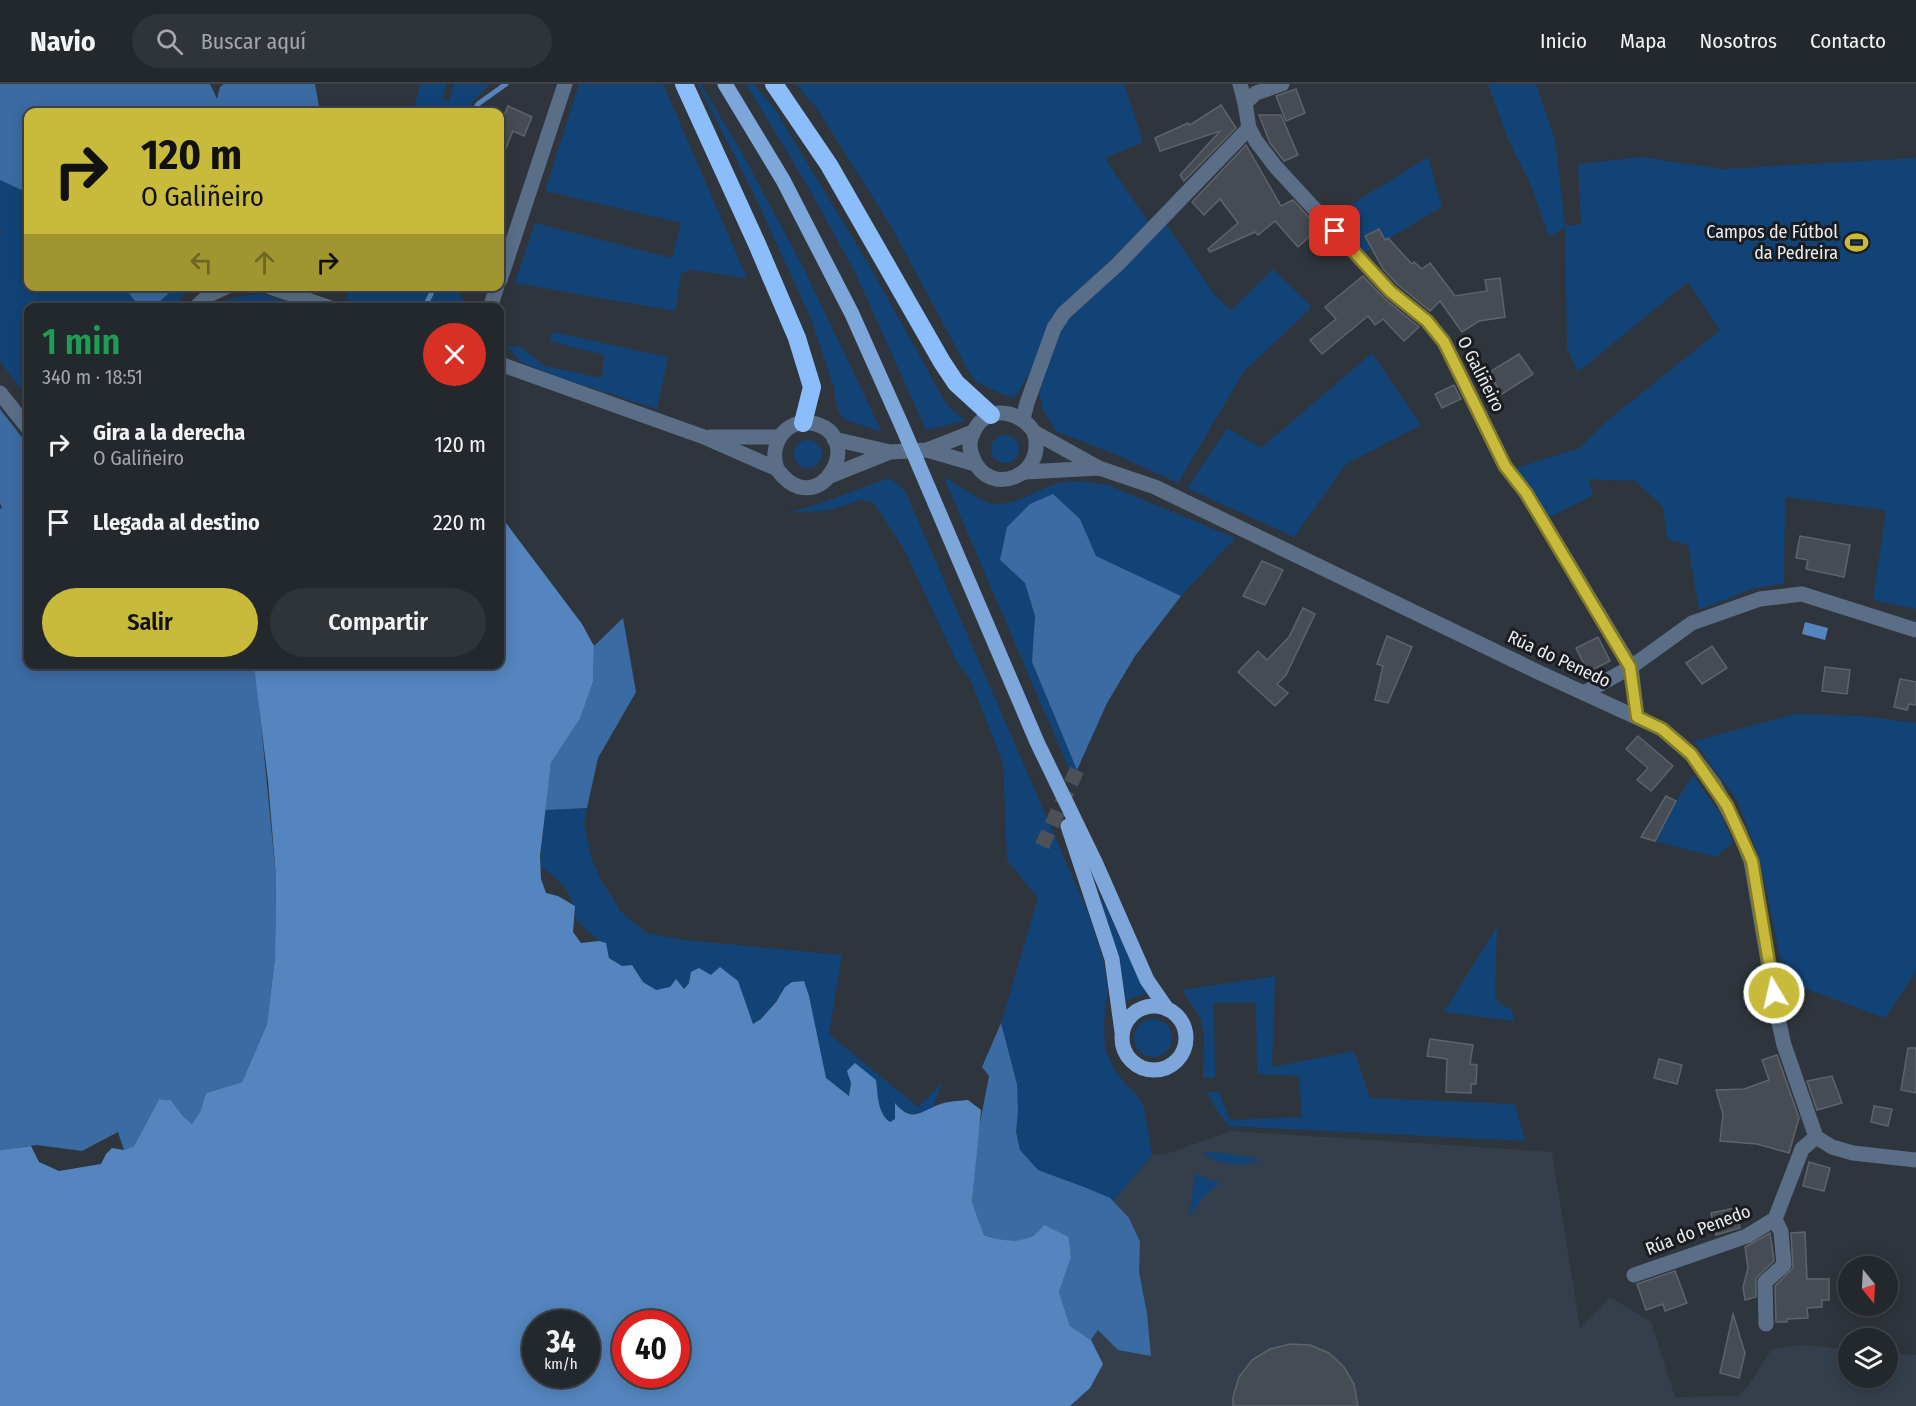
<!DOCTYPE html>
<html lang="es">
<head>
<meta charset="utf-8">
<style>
	body { margin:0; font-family:"Fira Sans Condensed",sans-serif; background:#2f3439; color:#f1f3f6; height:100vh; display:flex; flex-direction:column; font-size:22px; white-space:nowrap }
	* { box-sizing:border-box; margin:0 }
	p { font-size:20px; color:#a3a6aa }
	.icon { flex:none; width:33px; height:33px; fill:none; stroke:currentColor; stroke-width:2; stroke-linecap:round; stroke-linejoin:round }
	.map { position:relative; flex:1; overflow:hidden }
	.drawer { position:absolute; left:24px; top:219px; width:480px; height:366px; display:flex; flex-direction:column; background:#23282d; border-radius:12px; box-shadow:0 3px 15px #0003,0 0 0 2px #404449 }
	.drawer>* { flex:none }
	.guide { position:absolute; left:24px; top:24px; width:480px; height:183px; border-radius:12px; box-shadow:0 3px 15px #0003,0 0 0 2px #404449; background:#c8bb3b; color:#111; overflow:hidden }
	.needle { width:39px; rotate:162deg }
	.fabs { position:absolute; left:1838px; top:1172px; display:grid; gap:12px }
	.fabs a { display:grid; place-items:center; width:60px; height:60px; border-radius:50%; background:#23282d; box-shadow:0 3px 15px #0003,0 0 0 2px #404449; font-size:30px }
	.speed { position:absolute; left:522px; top:1226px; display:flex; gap:12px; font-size:30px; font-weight:700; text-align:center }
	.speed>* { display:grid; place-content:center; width:78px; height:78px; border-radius:50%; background:#23282d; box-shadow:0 3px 15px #0003,0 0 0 2px #404449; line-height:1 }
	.speed small { font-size:15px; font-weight:400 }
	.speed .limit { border:9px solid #d22; background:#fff; color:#111 }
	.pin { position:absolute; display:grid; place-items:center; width:51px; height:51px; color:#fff; margin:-26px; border-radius:12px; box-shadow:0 3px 9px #0006 }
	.me { position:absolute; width:66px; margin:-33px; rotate:351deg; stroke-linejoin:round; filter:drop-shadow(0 0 4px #0008) }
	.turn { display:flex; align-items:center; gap:21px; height:126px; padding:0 18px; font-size:27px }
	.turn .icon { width:78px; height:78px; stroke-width:2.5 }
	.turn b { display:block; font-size:42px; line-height:51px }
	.lanes { display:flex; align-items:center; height:57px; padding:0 18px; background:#0003; justify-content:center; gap:30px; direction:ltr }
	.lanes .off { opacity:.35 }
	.round { display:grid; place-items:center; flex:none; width:63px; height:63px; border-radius:32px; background:#2f3439 }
	.summary { display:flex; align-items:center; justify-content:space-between; height:102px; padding:0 18px }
	h1 { font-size:36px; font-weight:600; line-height:45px; color:#1e9e55 }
	.button { display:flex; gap:12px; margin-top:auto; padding:12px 18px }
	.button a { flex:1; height:69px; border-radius:36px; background:#c8bb3b; color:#111; font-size:24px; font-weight:600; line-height:69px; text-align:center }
	.button a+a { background:#2f3439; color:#f1f3f6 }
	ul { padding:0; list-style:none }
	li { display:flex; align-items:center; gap:18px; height:78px; padding:0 18px }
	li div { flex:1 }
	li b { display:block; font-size:22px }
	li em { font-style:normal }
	header { display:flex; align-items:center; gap:36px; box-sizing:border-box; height:84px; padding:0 30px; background:#23282d; border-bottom:2px solid #404449 }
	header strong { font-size:28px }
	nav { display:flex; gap:33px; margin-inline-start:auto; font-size:21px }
	.search { width:420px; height:54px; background:#2f3439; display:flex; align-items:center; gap:15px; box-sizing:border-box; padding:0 21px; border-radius:33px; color:#a3a6aa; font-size:22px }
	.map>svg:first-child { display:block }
</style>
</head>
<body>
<header>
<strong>Navio</strong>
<div class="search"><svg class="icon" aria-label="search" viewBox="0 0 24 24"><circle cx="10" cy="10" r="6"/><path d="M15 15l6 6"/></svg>Buscar aquí</div>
<nav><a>Inicio</a><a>Mapa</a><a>Nosotros</a><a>Contacto</a></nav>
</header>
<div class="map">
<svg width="1916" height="1322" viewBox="0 0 1916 1322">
	<rect width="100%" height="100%" fill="#2f353c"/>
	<polygon fill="#353f4b" points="1232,1047 1552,1068 1580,1245 1610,1213 1651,1238 1675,1313 1738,1312 1748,1302 1772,1265 1802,1261 1848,1265 1848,1293 1887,1293 1887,1269 1916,1271 1916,1322 1070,1322 1090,1304 1070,1242 1113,1117 1152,1071 1166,1070"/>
	<g fill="#124377">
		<polygon points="421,0 447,0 442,15 449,17 454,0 490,0 473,17 468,28 412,28"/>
		<polygon points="579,0 663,0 747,194 692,186 681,189 675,227 515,199 535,139 672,174 681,139 545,107"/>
		<polygon points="698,0 701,0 742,69 803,183 882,348 844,335 837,324 834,304 811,235 755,112"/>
		<polygon points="746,0 754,0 774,24 869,181 947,321 965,337 926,346 855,188 806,99"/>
		<polygon points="796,0 1124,0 1143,58 1105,74 1149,139 1060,225 1029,289 1017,310 1011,314 976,298 967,284 891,142 816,23"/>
		<polygon points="1488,0 1536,0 1555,56 1565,142 1581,140 1578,80 1642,73 1722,85 1916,74 1916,525 1873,516 1886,426 1785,413 1784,499 1751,505 1699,526 1688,461 1667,455 1663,423 1635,397 1588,395 1593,411 1548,434 1516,384 1580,364 1602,341 1720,246 1688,198 1578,288 1567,264 1565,143 1549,153 1530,99 1508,55"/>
		<polygon points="1428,73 1442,123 1364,169 1331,133"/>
		<polygon points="0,96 28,109 28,202 125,203 139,223 28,224 28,314 0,277 0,149 2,147 0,145"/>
		<polygon points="1165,138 1214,210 1231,226 1273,185 1312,223 1244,287 1178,399 1119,372 1056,347 1043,326 1039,308 1060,247 1069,233"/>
		<polygon points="176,202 200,203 183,212 175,223 152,223"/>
		<polygon points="447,203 457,206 465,218 463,223 366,223 345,215 350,203"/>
		<path d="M263 210 302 223H214C229 213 245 211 263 210Z"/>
		<polygon points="553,248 668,273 657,325 555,292 521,278 507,263 520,262 544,282 602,294 604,271 550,257"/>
		<polygon points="1372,269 1421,341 1346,380 1294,453 1187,404 1227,344 1261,364"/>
		<circle cx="1005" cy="365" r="14"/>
		<circle cx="808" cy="370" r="14"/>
		<polygon points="888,394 897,399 906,409 1089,831 1103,876 1108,903 1104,937 1105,965 1114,985 1128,1003 1137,1011 1144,1023 1152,1071 1113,1117 1084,1103 1038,1086 1020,1066 1016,1048 1018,1028 1017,1000 1001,939 1038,814 1007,776 1003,679 970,595 957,578 904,465 874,419 861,416 830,426 788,429 824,418"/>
		<path d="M944 394C960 400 982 421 998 420 1021 420 1044 400 1065 398 1079 396 1094 399 1108 401L1235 454 1181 512 1096 472 1080 435 1000 476 1025 499 1035 532 1032 578 1077 686 1073 694Z"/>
		<polygon points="1795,630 1862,632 1916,639 1916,887 1885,934 1785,897 1760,777 1738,718 1694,657"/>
		<polygon points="1693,691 1721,731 1733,758 1716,773 1655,757 1676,717"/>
		<path d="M587 724 584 740 592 776 600 794 621 828 647 849 684 856 842 871 829 950 918 1023 942 999 933 1023C919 1031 907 1034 895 1020V1035L890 1038C877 1029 878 1011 876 996L847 987 851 999 850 1012 826 994 818 964 785 903C776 917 767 930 753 940L750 932 711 891 699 884 684 905 670 903 656 906 643 898 632 881 622 882 609 874 606 859 599 857 575 835C576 810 559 795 540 782L545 726Z"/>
		<polygon points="1098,807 1146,909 1125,917 1121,883"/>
		<polygon points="1497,842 1495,912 1500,920 1512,926 1514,937 1444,928"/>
		<polygon points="1275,892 1272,983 1354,967 1370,1014 1515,1020 1525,1057 1229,1042 1220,1031 1206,1008 1219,1008 1230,1036 1302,1033 1299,992 1257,990 1256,919 1214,919 1215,993 1203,995 1204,949 1200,933 1182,906"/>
		<circle cx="1153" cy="954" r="19"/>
		<path d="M1205 1068 1224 1069 1262 1076C1242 1084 1222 1081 1203 1070Z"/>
		<polygon points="1195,1090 1220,1099 1203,1114 1189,1133"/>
	</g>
	<g fill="#3b6ba3">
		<polygon points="0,0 210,0 217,15 220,3 224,0 315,0 320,28 28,28 28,109 0,96"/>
		<polygon points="125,203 176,203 152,224 139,223"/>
		<polygon points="0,325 28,361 28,580 254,581 257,599 276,793 275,873 267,940 242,998 206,1009 200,1028 192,1040 183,1032 171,1016 159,1015 134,1062 124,1066 118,1048 82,1067 37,1061 0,1066 0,425 2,424 0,419"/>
		<polygon points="1053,410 1080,435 1096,472 1181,512 1135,572 1107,619 1077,686 1032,578 1035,532 1025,499 1000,476 1007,443 1030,420"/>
		<polygon points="623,534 636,608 598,674 587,724 545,726 551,679 580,635 593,598 594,562"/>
		<polygon points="1001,939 1017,1000 1018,1028 1016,1048 1020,1066 1038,1086 1084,1103 1110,1114 1129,1134 1140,1158 1139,1188 1147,1230 1151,1272 1118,1266 1098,1246 1091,1256 1070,1242 1059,1208 1071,1174 1069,1153 1057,1148 1040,1147 1024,1156 1005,1157 984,1151 972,1118 978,1049 989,992 982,983"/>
	</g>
	<g fill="#5485be" fill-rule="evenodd">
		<path d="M500 431 582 540 594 562 593 598 580 635 551 679 540 772 541 795 546 809 558 812 575 822 573 848 581 859 599 857 606 859 609 874 622 882 632 881 643 898 656 906 670 903 676 895 684 905 689 899 691 888 699 884 711 891 720 883 738 897 753 940 761 935 776 918 785 903 792 898 804 897 809 912 826 994 849 1012 851 999 847 987 855 979 876 996C878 1010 877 1029 890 1038L895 1035V1019C911 1039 920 1028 938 1021 947 1017 958 1017 968 1016L981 1026 972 1118 984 1151C1005 1158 1029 1162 1044 1141L1069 1153 1071 1174 1059 1208 1070 1242 1091 1256 1103 1280 1090 1304 1070 1322H0V1066L31 1062 39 1078 59 1087 101 1080 106 1070 112 1064 124 1066 134 1062 159 1015 171 1016 183 1032 192 1040 200 1028 206 1009 242 998 267 940 275 873 276 793 268 697 254 581 500 580ZM536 1239H586V1290H536ZM626 1239H676V1290H626Z"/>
		<polygon points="1805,538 1828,544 1825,556 1802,550"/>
	</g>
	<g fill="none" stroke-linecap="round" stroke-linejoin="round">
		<g stroke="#5485be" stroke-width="5">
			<polyline points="473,28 478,20 506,0"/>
			<polyline points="424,224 435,202"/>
		</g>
	</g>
	<g fill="#464c53" stroke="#5d636b" stroke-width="1.5">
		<polygon points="1296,5 1305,29 1286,37 1276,12"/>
		<polygon points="1221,21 1236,44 1184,97 1180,91 1220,47 1160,67 1155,54 1188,39 1190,41"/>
		<polygon points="508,22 532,33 524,52 513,47 500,79 500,41"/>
		<polygon points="1259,31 1281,31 1298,71 1284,77 1270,59"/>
		<polygon points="1246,61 1281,122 1293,116 1319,144 1298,163 1275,137 1258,151 1255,148 1210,168 1208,165 1238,139 1220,115 1204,131 1192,118"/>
		<polygon points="1379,145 1385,156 1388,154 1412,180 1414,178 1422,185 1430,179 1455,212 1487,207 1485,196 1500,194 1505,233 1479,237 1462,248 1440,217 1430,227 1397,200 1383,185 1365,152"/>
		<polygon points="1363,192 1384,214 1419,243 1404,257 1383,235 1375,241 1368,232 1322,270 1310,256 1336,235 1325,223"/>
		<polygon points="1519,270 1533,290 1502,310 1488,289"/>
		<polygon points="1454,301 1461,315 1442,324 1435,310"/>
		<polygon points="1800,452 1850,461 1844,493 1806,485 1808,476 1796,474"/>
		<polygon points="1262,477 1283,486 1265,521 1243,512"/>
		<polygon points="1303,524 1315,530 1286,591 1277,600 1288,609 1275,622 1238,588 1258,567 1267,576 1289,553"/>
		<polygon points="1387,552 1412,563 1388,619 1375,616 1383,582 1377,580"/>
		<polygon points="1598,553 1610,577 1588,588 1576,564"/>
		<polygon points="1712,562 1727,584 1702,600 1686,579"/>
		<polygon points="1825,583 1850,586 1847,610 1822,607"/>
		<polygon points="1900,595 1916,598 1916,621 1909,620 1907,626 1894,623"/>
		<polygon points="1638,652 1673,682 1651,707 1637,696 1648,684 1626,665"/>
		<polygon points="1666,712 1676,717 1655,757 1641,753"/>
		<polygon points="1430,955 1473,961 1470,980 1477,981 1476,1000 1471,1000 1471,1009 1446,1008 1447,975 1427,972"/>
		<polygon points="1908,964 1916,964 1916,1009 1901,1006"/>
		<polygon points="1777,971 1799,1034 1789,1069 1757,1060 1720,1057 1723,1030 1716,1006 1744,1005 1769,996 1762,976"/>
		<polygon points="1659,975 1682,981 1677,1000 1654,994"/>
		<polygon points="1832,992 1842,1019 1817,1026 1807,997"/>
		<polygon points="1874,1022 1892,1025 1888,1042 1871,1038"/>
		<polygon points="1809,1078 1830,1084 1824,1107 1803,1102"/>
		<polygon points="1735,1124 1740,1144 1716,1151 1711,1129"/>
		<polygon points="1805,1148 1807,1195 1829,1195 1829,1216 1822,1216 1822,1223 1807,1224 1808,1234 1787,1235 1787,1238 1776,1238 1775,1202 1793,1184 1791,1149"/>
		<polygon points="1770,1149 1774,1177 1756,1194 1756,1213 1745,1216 1743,1203 1748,1184 1745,1163"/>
		<polygon points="1675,1187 1687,1219 1665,1227 1663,1220 1646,1226 1637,1200"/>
		<polygon points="1733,1230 1745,1269 1739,1294 1720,1289"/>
		<polygon points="1290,1260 1310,1261 1329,1269 1344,1283 1354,1300 1358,1322 1233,1322 1233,1313 1239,1293 1252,1276 1270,1265"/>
	</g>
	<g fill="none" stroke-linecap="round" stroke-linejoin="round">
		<polyline stroke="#4b5157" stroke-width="15" stroke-dasharray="15 8" stroke-linecap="butt" points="1042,762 1077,686"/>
		<g stroke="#5a6f87" stroke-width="15">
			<polyline points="1240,0 1245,19 1249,44 1256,57 1275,82 1390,207 1427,237 1444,258 1505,382 1526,409 1631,583 1637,633"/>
			<polyline points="1245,19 1256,9 1282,0"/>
			<polyline points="500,196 565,0"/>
			<polyline points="267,202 331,224"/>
			<polyline points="195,224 209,211 228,202"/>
			<polyline points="490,224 497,202"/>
			<path d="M500 280 704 353 777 385C819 443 870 349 811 339 784 335 769 362 777 385"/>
			<polyline points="0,309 28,344"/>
			<polyline points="1023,335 1027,319 1054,244 1064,229 1118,180 1249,44"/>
			<path d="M1034 348C1048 392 989 415 973 374 969 365 969 355 974 347 987 320 1020 326 1034 348L1099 384 1155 403 1538 588 1662 645 1691 670 1714 700 1738 745 1751 777 1777 930 1784 961 1816 1053 1832 1063 1853 1069 1916 1076"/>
			<polyline points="710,353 779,353"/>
			<polyline points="834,355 890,368 927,366 973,348"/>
			<polyline points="927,366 975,380"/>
			<polyline points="1025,388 1099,384"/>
			<polyline points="830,392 890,368"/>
			<polyline points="1584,609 1631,583 1692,539 1760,515 1802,510 1916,546"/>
			<polyline points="1634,1191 1747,1152 1775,1135 1802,1065 1816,1053"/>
			<polyline points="1766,1240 1765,1198 1784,1181 1781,1148 1775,1135"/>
		</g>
		<g stroke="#7da7da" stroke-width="15">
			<polyline points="725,0 783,96 852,230 902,342 1037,658 1096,780 1147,896 1167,925"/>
			<polyline points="1068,742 1112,875 1122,948"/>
			<circle cx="1154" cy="954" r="32"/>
		</g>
		<g stroke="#8abdfa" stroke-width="18">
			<polyline points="684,0 757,160 797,254 812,303 803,339"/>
			<polyline points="774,0 829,81 942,278 956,299 991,331"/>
		</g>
	</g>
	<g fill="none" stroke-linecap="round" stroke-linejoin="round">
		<defs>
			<polyline id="route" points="1335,147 1390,207 1427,237 1444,258 1505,382 1526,409 1630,583 1637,633 1662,645 1691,670 1727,722 1752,777 1774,909"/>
		</defs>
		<use href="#route" stroke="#827a26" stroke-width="15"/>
		<use href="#route" stroke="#c8bb3b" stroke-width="10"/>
	</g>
	<defs>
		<symbol id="stadium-bare" viewBox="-9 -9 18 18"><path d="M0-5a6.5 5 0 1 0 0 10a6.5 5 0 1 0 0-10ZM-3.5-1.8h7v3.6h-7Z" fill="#c8bb3b" stroke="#1a1c1f" stroke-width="2.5" paint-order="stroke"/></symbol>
	</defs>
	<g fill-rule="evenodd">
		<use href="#stadium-bare" x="1840" y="142" width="33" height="33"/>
	</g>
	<g text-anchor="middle" stroke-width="6" stroke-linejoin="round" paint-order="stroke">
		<g font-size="18" fill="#e9edf1" stroke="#1a1c1f" text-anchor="end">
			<text x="1838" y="154">Campos de Fútbol<tspan x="1838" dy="21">da Pedreira</tspan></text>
		</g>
		<g font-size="18" fill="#e9edf1" stroke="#1a1c1f">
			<text transform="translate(1481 290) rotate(63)" y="6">O Galiñeiro</text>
			<text transform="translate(1559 575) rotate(25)" y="6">Rúa do Penedo</text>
			<text transform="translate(1698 1146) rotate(-21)" y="6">Rúa do Penedo</text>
		</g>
	</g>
</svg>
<div class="fabs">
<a><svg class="needle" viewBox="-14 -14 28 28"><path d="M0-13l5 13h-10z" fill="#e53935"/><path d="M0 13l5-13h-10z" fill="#a3a6aa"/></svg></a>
<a><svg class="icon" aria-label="layers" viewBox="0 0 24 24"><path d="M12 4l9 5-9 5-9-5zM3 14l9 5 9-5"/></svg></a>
</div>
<div class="speed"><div>34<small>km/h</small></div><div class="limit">40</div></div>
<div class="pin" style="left:1335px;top:147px;background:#d93025"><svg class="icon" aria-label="arrive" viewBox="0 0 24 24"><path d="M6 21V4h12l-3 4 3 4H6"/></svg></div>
<svg class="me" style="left:1774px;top:909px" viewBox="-20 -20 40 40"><circle r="17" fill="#c8bb3b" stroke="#fff" stroke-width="3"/><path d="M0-11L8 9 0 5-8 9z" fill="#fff"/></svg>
<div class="guide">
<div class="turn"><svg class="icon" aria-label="right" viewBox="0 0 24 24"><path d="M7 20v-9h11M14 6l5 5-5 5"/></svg><div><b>120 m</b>O Galiñeiro</div></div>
<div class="lanes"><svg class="icon off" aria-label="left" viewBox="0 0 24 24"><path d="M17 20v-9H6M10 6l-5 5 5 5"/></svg><svg class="icon off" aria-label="ahead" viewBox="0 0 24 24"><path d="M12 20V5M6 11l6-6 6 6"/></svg><svg class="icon" aria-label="right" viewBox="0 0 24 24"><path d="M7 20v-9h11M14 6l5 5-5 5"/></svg></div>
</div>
<section class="drawer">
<div class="summary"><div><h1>1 min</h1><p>340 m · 18:51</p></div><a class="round" style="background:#d93025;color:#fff"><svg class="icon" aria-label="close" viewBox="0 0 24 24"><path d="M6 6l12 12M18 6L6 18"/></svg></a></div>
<ul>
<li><svg class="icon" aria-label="right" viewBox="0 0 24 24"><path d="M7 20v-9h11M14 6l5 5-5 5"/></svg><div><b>Gira a la derecha</b><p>O Galiñeiro</p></div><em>120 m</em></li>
<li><svg class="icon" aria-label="arrive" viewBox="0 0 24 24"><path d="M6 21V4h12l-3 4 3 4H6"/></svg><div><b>Llegada al destino</b></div><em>220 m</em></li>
</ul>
<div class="button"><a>Salir</a><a>Compartir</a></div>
</section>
</div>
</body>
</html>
